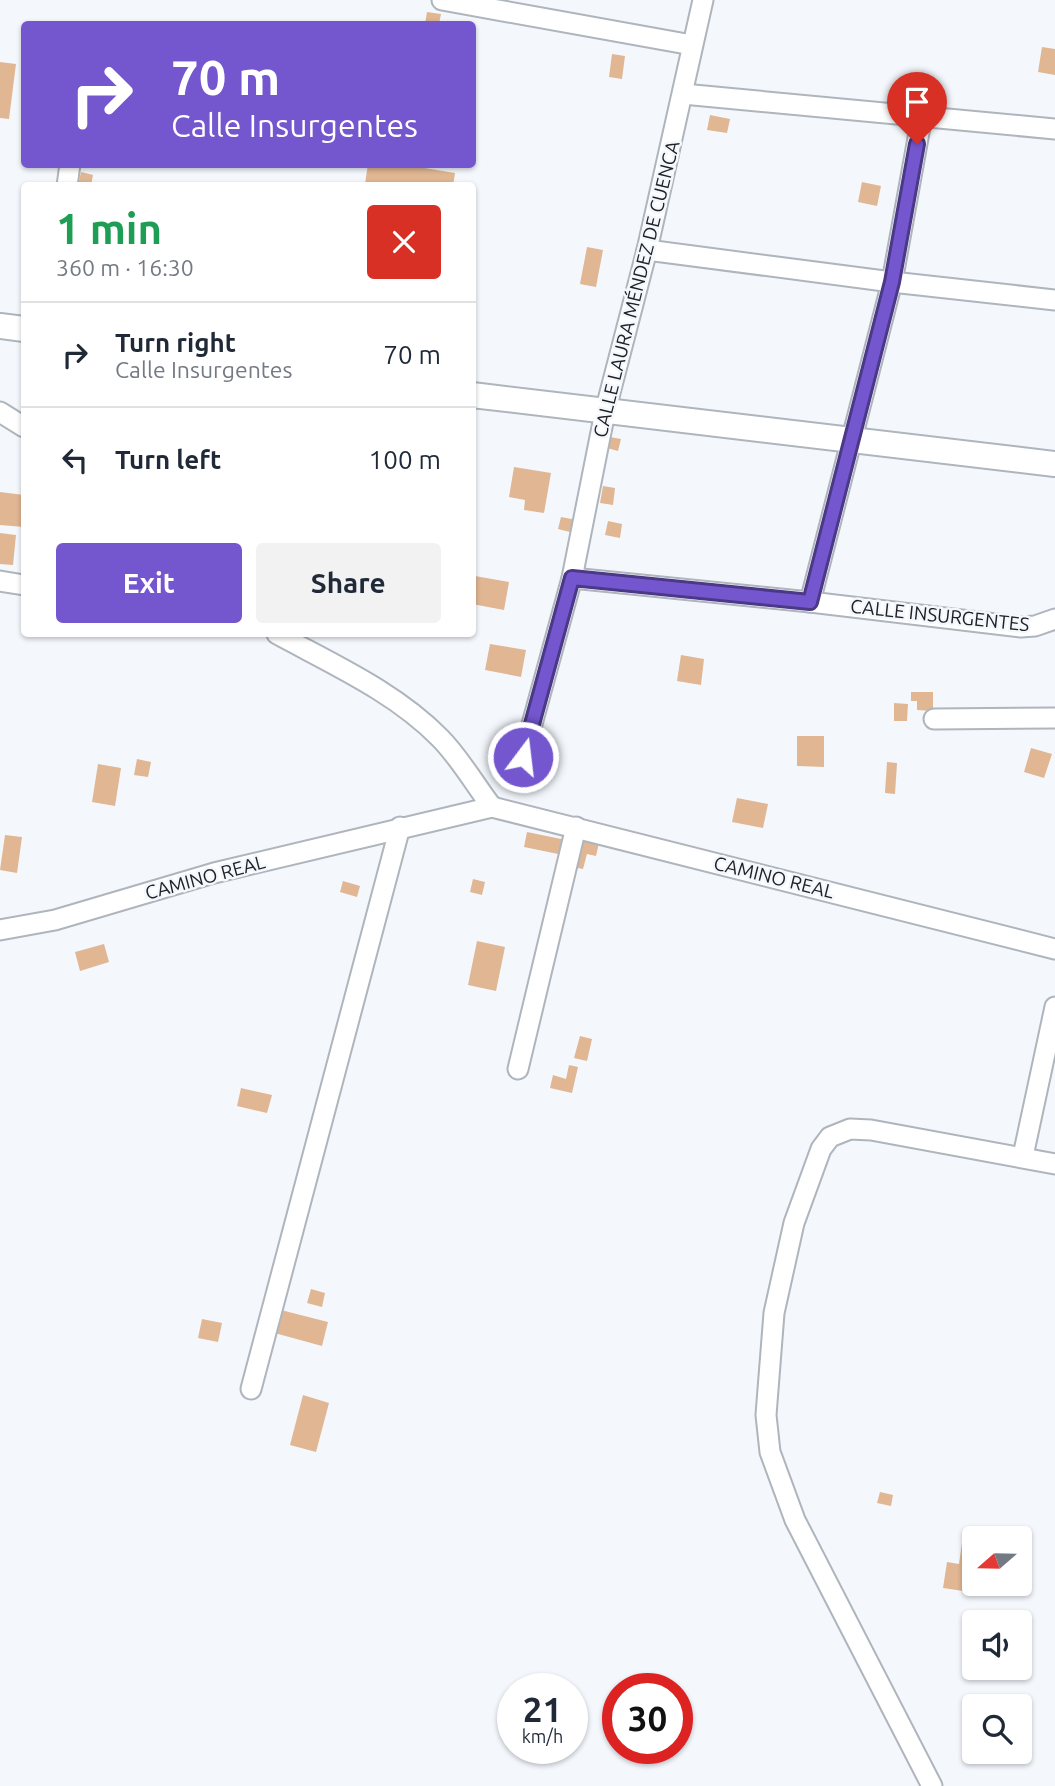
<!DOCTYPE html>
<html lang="en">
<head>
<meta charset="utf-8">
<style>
	body { margin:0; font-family:Ubuntu,sans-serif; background:#f2f2f3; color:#1f2937; height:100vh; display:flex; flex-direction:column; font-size:26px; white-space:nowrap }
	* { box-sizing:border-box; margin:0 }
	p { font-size:23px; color:#747a83 }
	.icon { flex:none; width:38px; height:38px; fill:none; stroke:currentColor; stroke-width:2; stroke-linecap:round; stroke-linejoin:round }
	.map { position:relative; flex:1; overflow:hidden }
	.sheet { position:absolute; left:21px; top:182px; width:455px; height:455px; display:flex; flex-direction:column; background:#fff; border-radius:7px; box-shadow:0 2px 5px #0004 }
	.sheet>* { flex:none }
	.banner { position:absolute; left:21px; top:21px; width:455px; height:147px; border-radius:7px; box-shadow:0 2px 5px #0004; background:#7456cf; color:#fff; overflow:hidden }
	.needle { width:46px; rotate:250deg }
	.controls { position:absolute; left:962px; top:1526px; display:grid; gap:14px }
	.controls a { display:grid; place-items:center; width:70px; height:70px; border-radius:7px; background:#fff; box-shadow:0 2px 5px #0004; font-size:35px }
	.speed { position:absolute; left:497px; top:1673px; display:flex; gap:14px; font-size:35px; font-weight:700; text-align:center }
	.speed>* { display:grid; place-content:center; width:91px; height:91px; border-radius:50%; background:#fff; box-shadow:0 2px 5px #0004; line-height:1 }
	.speed small { font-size:18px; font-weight:400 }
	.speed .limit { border:10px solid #d22; background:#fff; color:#111 }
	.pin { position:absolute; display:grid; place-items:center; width:60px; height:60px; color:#fff; margin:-72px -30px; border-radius:50% 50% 50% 0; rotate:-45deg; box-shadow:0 0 7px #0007 }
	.pin .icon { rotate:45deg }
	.me { position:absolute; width:77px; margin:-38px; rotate:15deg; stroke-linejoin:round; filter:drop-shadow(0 0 5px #0008) }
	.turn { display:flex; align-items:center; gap:24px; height:147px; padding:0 35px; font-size:32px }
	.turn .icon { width:91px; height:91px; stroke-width:2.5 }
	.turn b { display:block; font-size:49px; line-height:60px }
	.round { display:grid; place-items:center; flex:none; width:74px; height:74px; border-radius:7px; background:#f2f2f3 }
	.overview { display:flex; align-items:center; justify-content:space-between; height:119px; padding:0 35px }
	h1 { font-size:42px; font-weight:600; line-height:52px; color:#1e9e55 }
	.cta { display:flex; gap:14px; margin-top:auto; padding:14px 35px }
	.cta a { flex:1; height:80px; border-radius:7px; background:#7456cf; color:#fff; font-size:28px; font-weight:600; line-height:80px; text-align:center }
	.cta a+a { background:#f2f2f3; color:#1f2937 }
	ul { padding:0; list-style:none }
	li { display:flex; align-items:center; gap:21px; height:105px; padding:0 35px; border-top:2px solid #e0e1e3 }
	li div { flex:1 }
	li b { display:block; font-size:26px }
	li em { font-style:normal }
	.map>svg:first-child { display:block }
</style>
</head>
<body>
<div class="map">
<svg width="1055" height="1786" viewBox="0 0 1055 1786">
	<rect width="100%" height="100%" fill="#f4f8fd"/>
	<g fill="#e0b693">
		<polygon points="427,12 441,14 439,24 425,24"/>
		<polygon points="1042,47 1055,49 1055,75 1038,72"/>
		<polygon points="612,54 625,56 622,79 609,77"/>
		<polygon points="0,62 16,64 9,119 0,118"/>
		<polygon points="710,115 730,119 727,133 707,130"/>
		<polygon points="368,164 400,164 455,173 453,186 365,184"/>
		<polygon points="81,172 93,175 91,186 78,186"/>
		<polygon points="862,182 881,186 877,206 858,202"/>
		<polygon points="587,247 603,250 596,287 580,284"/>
		<polygon points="610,437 621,439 618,451 607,448"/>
		<polygon points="514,467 551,473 544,513 524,510 525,500 509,497"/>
		<polygon points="603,486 615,488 613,505 600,503"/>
		<polygon points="0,492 24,495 24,527 0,525"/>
		<polygon points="561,517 577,520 574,533 558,529"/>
		<polygon points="608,521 622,524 620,538 605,535"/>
		<polygon points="0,533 16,535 13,565 0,564"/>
		<polygon points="475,576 509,582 504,610 472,604"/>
		<polygon points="490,644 526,650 521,677 485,670"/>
		<polygon points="681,655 704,659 701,685 677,681"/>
		<polygon points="911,692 933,692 933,711 917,710 917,701 911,701"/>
		<polygon points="894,703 908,704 907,721 894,721"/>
		<polygon points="797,736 824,736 824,767 797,766"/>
		<polygon points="1031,748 1052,754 1044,778 1024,772"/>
		<polygon points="137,759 151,762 148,777 134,775"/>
		<polygon points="887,762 897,763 895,794 885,793"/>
		<polygon points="98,764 121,768 115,806 92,802"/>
		<polygon points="737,798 768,804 763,828 732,822"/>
		<polygon points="527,832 566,840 563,855 524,847"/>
		<polygon points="5,835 22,837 17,873 0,870"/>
		<polygon points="579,838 599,843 596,856 587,854 583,869 573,867"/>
		<polygon points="473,879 485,882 482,895 470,892"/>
		<polygon points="343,881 360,886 357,897 340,892"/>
		<polygon points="477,941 505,947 496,991 468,985"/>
		<polygon points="104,944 109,962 80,971 75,952"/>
		<polygon points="580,1036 592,1039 587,1061 574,1058"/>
		<polygon points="569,1065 578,1067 572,1093 550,1088 553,1075 566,1079"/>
		<polygon points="241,1088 272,1095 267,1113 237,1106"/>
		<polygon points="311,1289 325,1293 322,1307 307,1303"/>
		<polygon points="277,1309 328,1322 322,1346 271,1332"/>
		<polygon points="202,1319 222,1323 218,1342 198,1338"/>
		<polygon points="303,1395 329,1403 316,1452 290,1445"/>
		<polygon points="880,1492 893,1495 891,1506 877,1503"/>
		<polygon points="963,1536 975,1538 975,1584 991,1584 990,1595 943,1588 947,1562 959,1564"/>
	</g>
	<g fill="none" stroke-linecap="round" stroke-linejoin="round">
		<defs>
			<g id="minor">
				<polyline points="442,0 692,45"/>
				<polyline points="683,94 1055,129"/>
				<polyline points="67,186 70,164"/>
				<polyline points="647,250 892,282 1055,300"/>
				<polyline points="0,412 24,427"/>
				<polyline points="572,578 810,602 1021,627 1035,626 1055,619"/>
				<polyline points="0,581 24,585"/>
				<polyline points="810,602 892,282 922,116"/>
				<path d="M277 634C332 664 395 692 440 738 460 758 475 785 492 807"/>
				<polyline points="934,719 1055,718"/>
				<polyline points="523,757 572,578 605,412 647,250 703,0"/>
				<polyline points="0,930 55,920 214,873 492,807 1055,949"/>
				<polyline points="518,1069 576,827"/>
				<polyline points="1023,1156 1055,1007"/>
				<polyline points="251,1389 400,827"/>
				<polyline points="932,1786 795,1520 770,1452 766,1415 774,1313 794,1223 821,1149 830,1137 850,1129 871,1130 1055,1164"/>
			</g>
			<g id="tertiary">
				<polyline points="0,326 24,329"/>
				<polyline points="472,395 1055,464"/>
			</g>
		</defs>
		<use href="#minor" stroke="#aeb5bd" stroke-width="23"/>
		<use href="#tertiary" stroke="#aeb5bd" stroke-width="28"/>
		<use href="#minor" stroke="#fff" stroke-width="19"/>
		<use href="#tertiary" stroke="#fff" stroke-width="24"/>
	</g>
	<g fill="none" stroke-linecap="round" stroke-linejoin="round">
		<defs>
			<polyline id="route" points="523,757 572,578 810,602 892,282 917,144"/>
		</defs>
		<use href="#route" stroke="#4b3887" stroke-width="18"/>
		<use href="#route" stroke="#7456cf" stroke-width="12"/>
	</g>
	<g text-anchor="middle" stroke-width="5" stroke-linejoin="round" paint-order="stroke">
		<g font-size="19" fill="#202225" stroke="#f4f8fd">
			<text transform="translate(636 289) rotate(-76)" y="7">CALLE LAURA MÉNDEZ DE CUENCA</text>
			<text transform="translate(940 615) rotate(6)" y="7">CALLE INSURGENTES</text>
			<text transform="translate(205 877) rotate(-15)" y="7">CAMINO REAL</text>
			<text transform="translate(774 877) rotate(14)" y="7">CAMINO REAL</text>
		</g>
	</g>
</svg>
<div class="controls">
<a><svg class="needle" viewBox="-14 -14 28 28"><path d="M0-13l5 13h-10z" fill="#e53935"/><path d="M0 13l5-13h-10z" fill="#747a83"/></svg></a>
<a><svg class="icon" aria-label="sound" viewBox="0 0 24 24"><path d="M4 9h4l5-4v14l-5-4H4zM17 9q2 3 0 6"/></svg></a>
<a><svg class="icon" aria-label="search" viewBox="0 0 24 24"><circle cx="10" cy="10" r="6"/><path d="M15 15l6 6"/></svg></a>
</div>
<div class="speed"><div>21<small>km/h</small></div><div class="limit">30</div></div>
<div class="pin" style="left:917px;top:144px;background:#d93025"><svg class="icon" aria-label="arrive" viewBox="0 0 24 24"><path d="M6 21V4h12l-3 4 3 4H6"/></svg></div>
<svg class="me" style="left:523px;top:757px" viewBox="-20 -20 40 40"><circle r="17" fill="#7456cf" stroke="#fff" stroke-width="3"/><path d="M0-11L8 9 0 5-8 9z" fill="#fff"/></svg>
<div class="banner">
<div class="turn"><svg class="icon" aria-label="right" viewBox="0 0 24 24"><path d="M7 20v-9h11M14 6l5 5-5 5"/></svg><div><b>70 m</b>Calle Insurgentes</div></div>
</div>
<section class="sheet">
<div class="overview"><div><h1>1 min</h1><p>360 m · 16:30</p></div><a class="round" style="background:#d93025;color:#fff"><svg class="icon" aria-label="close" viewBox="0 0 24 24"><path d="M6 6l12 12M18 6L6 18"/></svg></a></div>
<ul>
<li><svg class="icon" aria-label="right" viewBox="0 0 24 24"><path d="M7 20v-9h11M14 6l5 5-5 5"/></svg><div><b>Turn right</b><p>Calle Insurgentes</p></div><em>70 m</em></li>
<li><svg class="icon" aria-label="left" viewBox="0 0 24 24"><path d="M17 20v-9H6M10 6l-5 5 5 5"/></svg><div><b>Turn left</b></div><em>100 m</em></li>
</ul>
<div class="cta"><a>Exit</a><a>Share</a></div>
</section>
</div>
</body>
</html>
